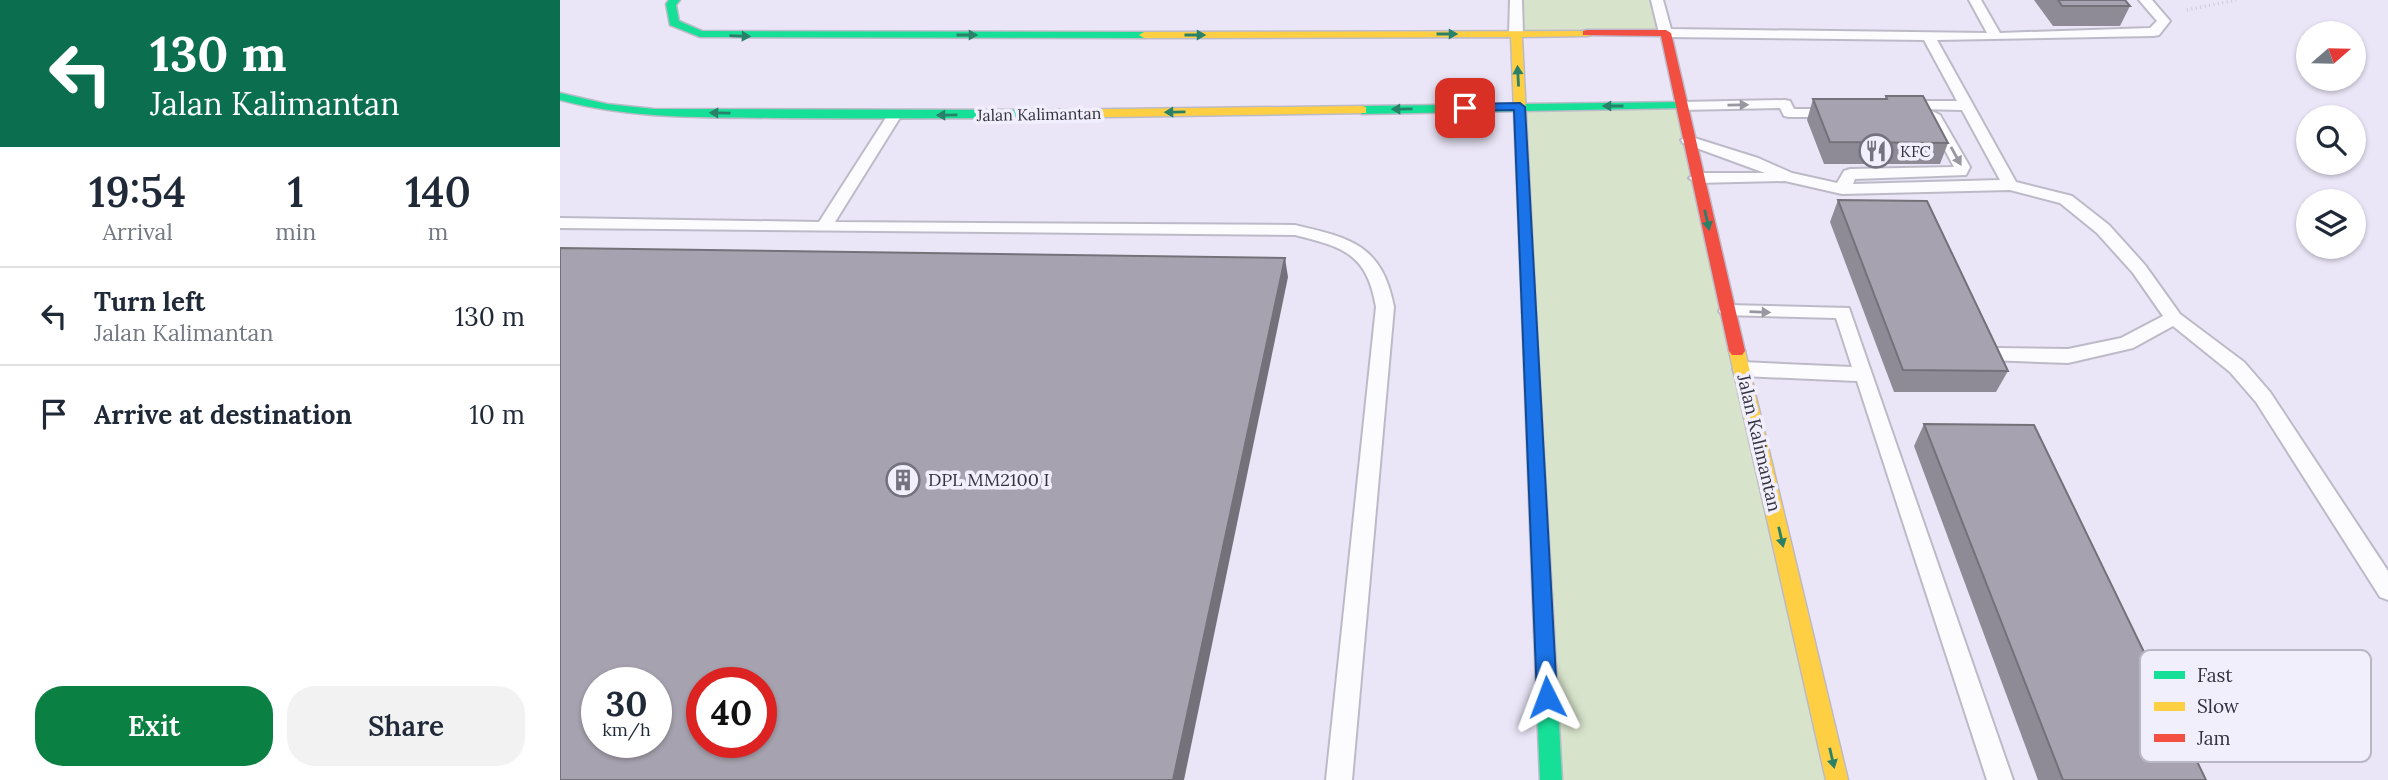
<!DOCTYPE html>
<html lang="en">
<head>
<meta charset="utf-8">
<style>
	body { margin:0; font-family:Lora,serif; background:#f2f2f3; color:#1f2937; height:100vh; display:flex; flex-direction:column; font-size:26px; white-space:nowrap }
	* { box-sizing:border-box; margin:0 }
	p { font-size:23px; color:#747a83 }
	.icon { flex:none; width:38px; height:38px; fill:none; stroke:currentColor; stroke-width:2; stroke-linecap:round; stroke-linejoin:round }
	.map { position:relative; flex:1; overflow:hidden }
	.details { display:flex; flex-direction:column; background:#fff; width:560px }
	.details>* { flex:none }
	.guide { background:#0b6e4f; color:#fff; overflow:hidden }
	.needle { width:46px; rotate:70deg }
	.tools { position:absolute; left:1736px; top:21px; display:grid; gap:14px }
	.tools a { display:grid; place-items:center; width:70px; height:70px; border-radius:50%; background:#fff; box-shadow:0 2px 5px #0004; font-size:35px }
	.speed { position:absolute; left:21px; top:667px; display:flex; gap:14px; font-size:35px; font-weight:700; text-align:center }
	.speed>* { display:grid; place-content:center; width:91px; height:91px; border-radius:50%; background:#fff; box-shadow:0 2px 5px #0004; line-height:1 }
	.speed small { font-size:18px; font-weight:400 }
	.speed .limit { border:10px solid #d22; background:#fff; color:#111 }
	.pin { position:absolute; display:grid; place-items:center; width:60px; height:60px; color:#fff; margin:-30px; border-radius:14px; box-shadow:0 4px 10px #0006 }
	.me { position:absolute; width:77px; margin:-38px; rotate:357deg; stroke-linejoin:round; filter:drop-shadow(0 0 5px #0008) }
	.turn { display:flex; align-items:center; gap:24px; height:147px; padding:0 35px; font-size:32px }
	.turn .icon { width:91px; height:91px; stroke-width:2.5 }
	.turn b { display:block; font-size:49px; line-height:60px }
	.eta { display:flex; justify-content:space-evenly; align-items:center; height:119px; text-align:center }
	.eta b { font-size:42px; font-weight:600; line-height:49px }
	.button { display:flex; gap:14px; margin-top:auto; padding:14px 35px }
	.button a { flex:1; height:80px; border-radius:28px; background:#0b8043; color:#fff; font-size:28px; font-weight:600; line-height:80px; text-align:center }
	.button a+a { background:#f2f2f3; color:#1f2937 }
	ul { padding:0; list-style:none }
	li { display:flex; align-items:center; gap:21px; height:98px; padding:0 35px; border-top:2px solid #e0e1e3 }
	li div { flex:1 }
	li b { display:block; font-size:26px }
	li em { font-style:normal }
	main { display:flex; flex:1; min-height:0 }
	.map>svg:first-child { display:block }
</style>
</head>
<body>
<main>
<section class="details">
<div class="guide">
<div class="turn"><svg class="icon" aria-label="left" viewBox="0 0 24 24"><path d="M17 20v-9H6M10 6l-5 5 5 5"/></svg><div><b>130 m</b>Jalan Kalimantan</div></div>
</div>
<div class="eta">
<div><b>19:54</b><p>Arrival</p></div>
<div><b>1</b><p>min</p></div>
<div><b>140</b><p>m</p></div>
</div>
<ul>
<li><svg class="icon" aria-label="left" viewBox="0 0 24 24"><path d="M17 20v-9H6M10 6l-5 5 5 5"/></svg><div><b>Turn left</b><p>Jalan Kalimantan</p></div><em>130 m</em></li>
<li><svg class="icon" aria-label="arrive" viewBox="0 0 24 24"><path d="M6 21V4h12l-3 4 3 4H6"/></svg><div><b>Arrive at destination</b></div><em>10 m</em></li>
</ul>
<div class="button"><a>Exit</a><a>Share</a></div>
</section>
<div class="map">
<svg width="1828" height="780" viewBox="0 0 1828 780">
	<rect width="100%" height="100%" fill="#eae6f8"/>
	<g fill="#d7e3cb">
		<polygon points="956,0 1097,0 1106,33 956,34"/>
		<polygon points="1121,106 1277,780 991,780 960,107"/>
	</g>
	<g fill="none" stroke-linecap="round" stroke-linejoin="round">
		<defs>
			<g id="lane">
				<polygon points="950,0 962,0 963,34 956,38 949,34"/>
				<polygon points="1091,0 1103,0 1111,29 1427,33 1409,0 1421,0 1440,33 1590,28 1597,21 1579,0 1592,0 1610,21 1599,35 1594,36 1377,40 1456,182 1512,196 1549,225 1585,265 1620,314 1684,362 1710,392 1828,571 1828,600 1820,597 1696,402 1670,372 1613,326 1573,348 1508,363 1429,360 1427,355 1429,350 1436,348 1508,349 1561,338 1603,316 1573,273 1537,233 1500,203 1450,190 1282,194 1225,181 1137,183 1129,178 1137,173 1205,173 1123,143 1121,140 1128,136 1198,158 1232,173 1277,183 1284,171 1290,169 1394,167 1369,120 1363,114 1370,110 1380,115 1410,167 1406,175 1295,179 1293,184 1440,180 1402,110 1356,109 1349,105 1356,101 1397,101 1364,40 1106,37 1099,33"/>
				<polygon points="1225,100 1230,101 1234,109 1274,109 1281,113 1274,117 1229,117 1224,116 1220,108 1121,110 1114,106 1121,102"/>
				<path d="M334 112 341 116 275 222 735 225C791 238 822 245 834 307L792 780H766L816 307C807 254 784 247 735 235L0 228V218L259 222 327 116Z"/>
				<polygon points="1168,305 1289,308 1453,780 1427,780 1297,381 1182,376 1175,374 1173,369 1175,364 1182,362 1292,367 1276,318 1162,315 1159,311 1162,307"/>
			</g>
			<g id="fast">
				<polygon points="109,0 120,0 116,5 119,21 142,31 584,32 589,35 584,38 140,37 110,25 106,4"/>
				<path d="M0 93 47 104 94 109 481 110 487 114 481 118C392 118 302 119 213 118 141 117 70 119 0 100Z"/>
				<polygon points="1121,102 1125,104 1125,108 802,114 796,110 802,106"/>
				<polygon points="984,623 991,626 994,632 1002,780 980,780 974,632 977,626"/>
			</g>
			<g id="slow">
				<polygon points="1031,31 1031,35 1027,36 962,37 976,313 969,318 962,313 951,37 584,38 579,35 584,32"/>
				<polygon points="802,106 806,107 806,113 481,118 475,114 481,110"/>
				<polygon points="1177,346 1185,351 1288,780 1266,780 1169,351"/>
			</g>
			<g id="jam">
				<polygon points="1027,30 1106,30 1111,33 1185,351 1182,355 1172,355 1169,351 1101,36 1023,35 1023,31"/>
				<polygon points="969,308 976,313 994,632 991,638 984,641 977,638 974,632 962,313"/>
			</g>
		</defs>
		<use href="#lane" stroke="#bdbac8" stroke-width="4"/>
		<use href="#fast" stroke="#bdbac8" stroke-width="3"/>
		<use href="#slow" stroke="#bdbac8" stroke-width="3"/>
		<use href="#jam" stroke="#bdbac8" stroke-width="3"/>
		<polyline stroke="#cdcbd2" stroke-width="3.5" stroke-dasharray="1 3.5" stroke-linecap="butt" points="1627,10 1676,0"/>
		<use href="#lane" fill="#fcfbfe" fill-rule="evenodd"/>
		<use href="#fast" fill="#16e098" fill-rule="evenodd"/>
		<use href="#slow" fill="#ffcf43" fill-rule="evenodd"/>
		<use href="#jam" fill="#f24e42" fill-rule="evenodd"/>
	</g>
	<g fill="#8f8b96">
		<polygon points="1474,0 1565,0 1570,6 1560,26 1493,26"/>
		<polygon points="1326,96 1388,143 1380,164 1264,164 1247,120 1253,99 1325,99"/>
		<polygon points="1278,200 1448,371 1436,392 1334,392 1270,222"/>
		<polygon points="1364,424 1646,780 1478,780 1354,446"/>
	</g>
	<polygon fill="#74717a" points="725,258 728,277 624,780 613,780"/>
	<g fill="#a6a2af" stroke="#74717a" stroke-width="2" fill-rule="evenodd">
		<polygon points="1498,0 1565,0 1570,6 1502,6"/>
		<polygon points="1326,96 1363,96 1388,143 1270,142 1253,99 1327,99"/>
		<polygon points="1278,200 1367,201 1448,371 1343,370"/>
		<path d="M0 248 725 258 613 780H0ZM37 682H96V742H37ZM142 682H201V742H142Z"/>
		<polygon points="1364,424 1474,425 1646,780 1503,780"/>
	</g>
	<defs><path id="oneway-solid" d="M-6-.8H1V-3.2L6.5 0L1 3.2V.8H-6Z" transform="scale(1.75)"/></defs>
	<g fill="#288168">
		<use href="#oneway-solid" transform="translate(887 34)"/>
		<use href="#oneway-solid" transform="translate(407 35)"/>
		<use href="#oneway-solid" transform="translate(635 35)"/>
		<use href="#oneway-solid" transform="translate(180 36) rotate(2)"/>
		<use href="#oneway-solid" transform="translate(958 76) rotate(-93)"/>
		<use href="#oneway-solid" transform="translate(1053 106) rotate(180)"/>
		<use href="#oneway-solid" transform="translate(842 109) rotate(179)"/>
		<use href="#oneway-solid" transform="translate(615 112) rotate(179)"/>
		<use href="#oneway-solid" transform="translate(160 113) rotate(-179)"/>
		<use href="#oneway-solid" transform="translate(387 115) rotate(179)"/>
		<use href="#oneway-solid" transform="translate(1147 220) rotate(77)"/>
		<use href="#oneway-solid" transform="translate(1221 537) rotate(77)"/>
		<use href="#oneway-solid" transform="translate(1272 758) rotate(77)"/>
	</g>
	<g fill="#99979f">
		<use href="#oneway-solid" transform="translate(1178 105) rotate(-1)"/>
		<use href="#oneway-solid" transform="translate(1396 156) rotate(61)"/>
		<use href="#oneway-solid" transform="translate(1200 312) rotate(2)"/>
	</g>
	<polygon fill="#1a73e8" stroke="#114b97" stroke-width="2" points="960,103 965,107 997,697 994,704 987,707 980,704 977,697 954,110 905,111 899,108 905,104"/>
	<defs>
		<symbol id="restaurant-ring" viewBox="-11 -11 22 22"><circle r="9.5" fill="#f2effc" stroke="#757280" stroke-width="1.5"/><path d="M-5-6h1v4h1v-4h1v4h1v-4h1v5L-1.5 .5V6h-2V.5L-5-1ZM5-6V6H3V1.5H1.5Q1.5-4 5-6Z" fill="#757280"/></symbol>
		<symbol id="building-ring" viewBox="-11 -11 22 22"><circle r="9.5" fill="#f2effc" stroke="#757280" stroke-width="1.5"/><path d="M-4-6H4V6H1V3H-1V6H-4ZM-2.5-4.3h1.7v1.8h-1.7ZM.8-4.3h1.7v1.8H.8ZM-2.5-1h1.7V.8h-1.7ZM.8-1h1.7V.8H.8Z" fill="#757280"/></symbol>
	</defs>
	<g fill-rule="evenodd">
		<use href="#restaurant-ring" x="1297" y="132" width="38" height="38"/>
		<use href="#building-ring" x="324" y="461" width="38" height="38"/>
	</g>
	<g text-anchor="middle" stroke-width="7" stroke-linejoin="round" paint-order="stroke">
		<g font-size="16" fill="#363340" stroke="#f2effc">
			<text transform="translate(479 114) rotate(-1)" y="6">Jalan Kalimantan</text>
		</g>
		<g font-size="16" fill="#363340" stroke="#f2effc" text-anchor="start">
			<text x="1340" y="157">KFC</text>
		</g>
		<g font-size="18" fill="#363340" stroke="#f2effc">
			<text transform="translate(1199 443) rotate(77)" y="6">Jalan Kalimantan</text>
		</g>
		<g font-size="18" fill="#363340" stroke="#f2effc" text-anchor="start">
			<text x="368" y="486">DPL MM2100 I</text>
		</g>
	</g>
	<rect x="1580" y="650" width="231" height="112" rx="10" fill="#f2effc" stroke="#bab7c4" stroke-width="2"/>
	<rect x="1594" y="671" width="31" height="8" fill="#16e098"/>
	<rect x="1594" y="702" width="31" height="9" fill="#ffcf43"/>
	<rect x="1594" y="734" width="31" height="8" fill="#f24e42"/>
	<g font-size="19" fill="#363340">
		<text x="1637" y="682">Fast</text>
		<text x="1637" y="713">Slow</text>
		<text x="1637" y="745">Jam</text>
	</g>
</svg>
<div class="tools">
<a><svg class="needle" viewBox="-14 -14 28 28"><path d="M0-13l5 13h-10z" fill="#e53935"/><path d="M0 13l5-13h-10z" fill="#747a83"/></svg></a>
<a><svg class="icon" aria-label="search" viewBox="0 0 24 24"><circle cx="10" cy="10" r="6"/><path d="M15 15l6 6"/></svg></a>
<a><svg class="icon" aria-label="layers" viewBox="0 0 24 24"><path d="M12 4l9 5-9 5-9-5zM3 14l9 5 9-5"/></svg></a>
</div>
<div class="speed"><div>30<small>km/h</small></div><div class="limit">40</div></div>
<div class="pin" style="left:905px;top:108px;background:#d93025"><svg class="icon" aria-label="arrive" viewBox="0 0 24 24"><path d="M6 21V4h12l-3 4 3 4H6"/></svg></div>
<svg class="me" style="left:987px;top:697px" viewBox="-20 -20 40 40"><path d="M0-17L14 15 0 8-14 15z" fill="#1a73e8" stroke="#fff" stroke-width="4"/></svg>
</div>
</main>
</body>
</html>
